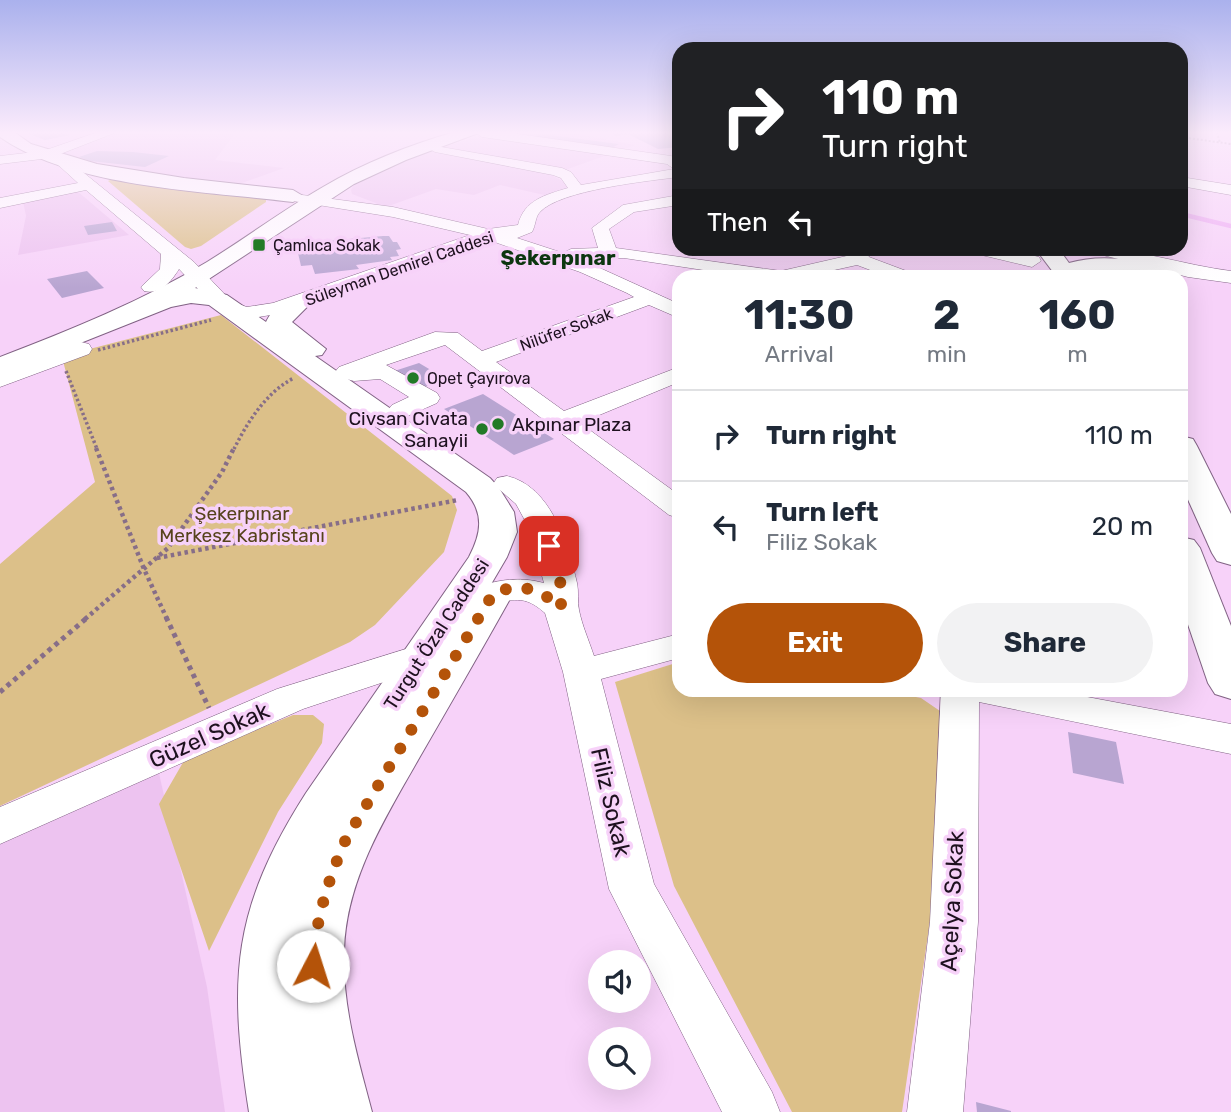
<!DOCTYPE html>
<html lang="en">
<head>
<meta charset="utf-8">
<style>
	body { margin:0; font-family:Rubik,sans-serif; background:#f2f2f3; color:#1f2937; height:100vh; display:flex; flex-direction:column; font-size:26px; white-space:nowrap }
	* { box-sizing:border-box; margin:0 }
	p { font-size:23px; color:#747a83 }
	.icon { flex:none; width:38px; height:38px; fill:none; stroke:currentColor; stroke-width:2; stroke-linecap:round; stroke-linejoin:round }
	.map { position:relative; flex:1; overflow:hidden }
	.details { position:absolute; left:672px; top:270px; width:516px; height:427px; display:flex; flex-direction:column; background:#fff; border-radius:21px; box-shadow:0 7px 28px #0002 }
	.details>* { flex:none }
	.hud { position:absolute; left:672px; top:42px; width:516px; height:214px; border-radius:21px; box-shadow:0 7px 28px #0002; background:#202124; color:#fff; overflow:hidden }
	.controls { position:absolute; left:588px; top:950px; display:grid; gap:14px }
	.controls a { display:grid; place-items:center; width:63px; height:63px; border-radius:50%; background:#fff; box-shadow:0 7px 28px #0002; font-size:35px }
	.pin { position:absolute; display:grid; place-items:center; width:60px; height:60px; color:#fff; margin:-30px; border-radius:14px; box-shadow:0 4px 10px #0006 }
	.me { position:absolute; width:77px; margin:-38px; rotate:5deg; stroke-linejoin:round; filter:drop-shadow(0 0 5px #0008) }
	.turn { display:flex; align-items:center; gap:24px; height:147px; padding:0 35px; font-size:32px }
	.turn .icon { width:91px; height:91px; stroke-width:2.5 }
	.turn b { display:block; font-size:49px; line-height:60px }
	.then { display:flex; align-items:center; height:66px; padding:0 35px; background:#0003; gap:14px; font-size:26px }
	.eta { display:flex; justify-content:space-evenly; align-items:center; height:119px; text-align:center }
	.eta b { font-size:42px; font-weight:700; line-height:49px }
	.button { display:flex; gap:14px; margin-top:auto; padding:14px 35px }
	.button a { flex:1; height:80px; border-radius:42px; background:#b45309; color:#fff; font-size:28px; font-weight:700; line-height:80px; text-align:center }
	.button a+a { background:#f2f2f3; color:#1f2937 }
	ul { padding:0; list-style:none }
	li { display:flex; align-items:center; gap:21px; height:91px; padding:0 35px; border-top:2px solid #e0e1e3 }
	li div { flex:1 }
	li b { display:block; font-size:26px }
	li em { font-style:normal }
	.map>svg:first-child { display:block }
</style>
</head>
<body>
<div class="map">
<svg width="1231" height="1112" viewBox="0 0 1231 1112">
	<rect width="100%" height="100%" fill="#f7d2f9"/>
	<g fill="#edc3f0">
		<polygon points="120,132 236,132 215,160 284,168 239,184 98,166 58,154"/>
		<polygon points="491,132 567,132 635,145 551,175 578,189 553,197 500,185 474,195 436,189 386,207 352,194 351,190 360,174"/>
		<polygon points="77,191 129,235 18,255 26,216 23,201"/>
		<polygon points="156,760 207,987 225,1112 0,1112 0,827"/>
	</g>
	<g fill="#dcc089">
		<polygon points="112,179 266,198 266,202 201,246 191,249 185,247 108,181"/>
		<polygon points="221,315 452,496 457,510 444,552 375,625 350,642 0,806 0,564 95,482 63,361 78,352"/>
		<polygon points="679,662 679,690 880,690 921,698 959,724 902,1112 792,1112 674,886 615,682"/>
		<polygon points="293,715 313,715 324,724 322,743 278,812 209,951 159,804 185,759"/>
	</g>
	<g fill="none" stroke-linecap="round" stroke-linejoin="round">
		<polyline stroke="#eeacf4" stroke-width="4.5" points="1181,214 1231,226"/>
	</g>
	<g fill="#b8a5d1">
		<polygon points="33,132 61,132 70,135 45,140 27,133"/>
		<polygon points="609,132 666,132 679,139 679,147 658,149 628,134 616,136"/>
		<polygon points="541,134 619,144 608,150 529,138"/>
		<polygon points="97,151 133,152 169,156 145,167 90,161 79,157"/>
		<polygon points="112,222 117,231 88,235 84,226"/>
		<polygon points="383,236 389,236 393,242 397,242 401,249 396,250 399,256 390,257 392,260 356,265 359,269 315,274 312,265 301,266 298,253 307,252 304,243"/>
		<polygon points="87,271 104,288 62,298 47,279"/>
		<polygon points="419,363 446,379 406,394 379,376"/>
		<polygon points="483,394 554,439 514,455 444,409"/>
		<polygon points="1068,732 1116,742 1124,784 1073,773"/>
		<polygon points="976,1102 1011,1111 1011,1112 977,1112"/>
	</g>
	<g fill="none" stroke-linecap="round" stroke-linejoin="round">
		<defs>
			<g id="minor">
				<polygon points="98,132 117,132 50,158 0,164 0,156 43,151"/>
				<path d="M504 132 671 156 679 159V177C648 181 560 190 540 212 535 217 536 225 532 232L517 238 563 253 571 249 598 248 592 228 623 205 679 195V205L634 212 609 229 616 248 781 271 851 255 847 251 849 248H865L869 257 909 272 912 276H886L857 265 807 276H743L624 258 580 259 679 304V318L649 305 496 362 564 411 679 367V382L580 423 679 495V518L669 515 445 345 386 365 437 393 440 398 437 403 410 415 401 418 392 415 388 410 392 405 409 397 380 379 354 381 339 377 335 372 339 367 435 332 458 333 482 351 634 297 627 293 580 272 489 240 283 313 246 319 217 309 179 269C171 282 160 295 144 291L141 287 160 269 161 254 86 190 0 208V198L78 183 56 163 63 159 68 160 194 262 232 302 247 307 273 303 470 235 393 217 293 201 287 199 285 196 287 193 393 207 488 229 518 225C524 200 545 195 568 188L561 178 553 175 435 152 428 148 430 145 562 168 571 172 581 185 674 169 667 164 482 137 476 133Z"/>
				<polygon points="1181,177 1231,185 1231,195 1181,186"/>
				<polygon points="966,248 1001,248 1039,257 1041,261 1032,267 969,252"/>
				<path d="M1088 248C1137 248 1183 265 1231 271V283L1188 277 1091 252Z"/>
				<polygon points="81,342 89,344 92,349 89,354 0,387 0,372"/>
				<path d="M507 476C551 486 568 544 577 583 579 592 577 601 579 610 582 625 589 641 594 656L679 634V658L601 679 654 884 772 1092 780 1112H722L609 889 563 672 545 613C518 589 511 607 482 599L477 592 482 585C504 579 522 577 544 583L528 526 516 504 493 484 497 478Z"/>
				<polygon points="422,644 435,647 440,656 435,665 303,709 0,844 0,807 277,689"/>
				<polygon points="941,690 1050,690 1231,724 1231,754 979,702 978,922 963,1112 907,1112 930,922"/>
			</g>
			<g id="major">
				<path d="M0 132H14L31 144 97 164 184 178 293 190 303 196 293 202C205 191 73 188 0 137Z"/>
				<path d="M455 132H481L406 160 354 184 195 288 227 295 266 322C274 306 288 293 308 298L311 303 292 322 326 349 322 355 315 356 490 478 499 488 514 512 517 532 507 557 490 586 504 590 510 599C480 653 449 706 418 760 384 820 346 880 344 951 342 1006 358 1059 372 1112H249C228 978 232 909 306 793L469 557C481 534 485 514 466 492L209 305 191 303 171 307 0 375V357C71 330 142 301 207 262 246 238 283 210 323 187 364 163 409 145 455 132Z"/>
				<path d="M1035 248H1058L1069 263C1099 254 1131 259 1160 266L1164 271 1158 276 1095 271 1079 276H1056Z"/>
				<polygon points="1181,436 1193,439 1197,446 1231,514 1231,565 1217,561 1212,553 1181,484"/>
				<polygon points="1181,537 1194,540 1200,548 1231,626 1231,699 1215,694 1208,683 1181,604"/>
			</g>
		</defs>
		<use href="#minor" stroke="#816284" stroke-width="1"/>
		<use href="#major" stroke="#816284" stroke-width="2"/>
		<g stroke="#876e88" stroke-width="2" stroke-dasharray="2 2" stroke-linecap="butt">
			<polyline points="1217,132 1220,143"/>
			<polyline points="1181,137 1231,144"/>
		</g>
		<g stroke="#876e88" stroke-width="3.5" stroke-dasharray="2.5 2.5" stroke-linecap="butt">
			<polyline points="98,350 211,320"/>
			<polyline points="66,371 97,449"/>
			<path d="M234 449C247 423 266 392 294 378"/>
		</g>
		<g stroke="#876e88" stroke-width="4.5" stroke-dasharray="3.5 3.5" stroke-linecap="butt">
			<polyline points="96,448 144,569 167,619"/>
			<polyline points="157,558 458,500"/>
			<polyline points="85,619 168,548 222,472 234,448"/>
		</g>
		<g stroke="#876e88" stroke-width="5" stroke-dasharray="4.5 4.5" stroke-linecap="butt">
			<polyline points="166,617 209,708"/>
			<polyline points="0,692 88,617"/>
		</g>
		<use href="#minor" fill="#fff" fill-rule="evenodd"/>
		<use href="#major" fill="#fff" fill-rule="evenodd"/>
	</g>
	<linearGradient id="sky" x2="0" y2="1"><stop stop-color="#aab1ed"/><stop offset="0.46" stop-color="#fbebfc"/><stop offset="1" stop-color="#fbebfc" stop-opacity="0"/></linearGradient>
	<rect width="1231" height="288" fill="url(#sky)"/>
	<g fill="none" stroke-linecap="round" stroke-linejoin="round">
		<path stroke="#b45309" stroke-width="12" stroke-dasharray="0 21.6" d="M313 966C315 921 328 880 346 839L494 592C524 584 539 588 561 608V585L549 546"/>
	</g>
	<g fill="#227a27" stroke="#f7d2f9" stroke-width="2.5">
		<rect x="252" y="238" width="14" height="14" rx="3.5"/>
		<circle cx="413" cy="378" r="7"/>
		<circle cx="498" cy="424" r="7"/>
		<circle cx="482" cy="429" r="7"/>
	</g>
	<g text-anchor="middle" stroke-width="7" stroke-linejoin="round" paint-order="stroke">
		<g font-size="16" fill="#1e111f" stroke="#f7d2f9" text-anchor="start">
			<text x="273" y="251">Çamlıca Sokak</text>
			<text x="427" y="384">Opet Çayırova</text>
		</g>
		<g font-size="16" fill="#1e111f" stroke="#f7d2f9">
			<text transform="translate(399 268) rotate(-19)" y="6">Süleyman Demirel Caddesi</text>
			<text transform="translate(566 329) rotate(-20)" y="6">Nilüfer Sokak</text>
		</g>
		<g font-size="19" fill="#1e111f" stroke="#f7d2f9" text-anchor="end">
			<text x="468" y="425">Civsan Civata<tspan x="468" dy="22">Sanayii</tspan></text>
			<text x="512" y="431" text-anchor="start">Akpınar Plaza</text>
		</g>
		<g font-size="19" fill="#56431c" stroke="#f7d2f9">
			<text x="242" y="520">Şekerpınar<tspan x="242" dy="22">Merkesz Kabristanı</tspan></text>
		</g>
		<g font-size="19" fill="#1e111f" stroke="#f7d2f9">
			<text transform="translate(436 634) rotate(-57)" y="7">Turgut Özal Caddesi</text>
		</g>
		<g font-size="21" font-weight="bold" fill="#0c360f" stroke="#f7d2f9">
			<text x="558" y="265">Şekerpınar</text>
		</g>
		<g font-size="23" fill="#1e111f" stroke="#f7d2f9">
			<text transform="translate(209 735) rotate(-24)" y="8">Güzel Sokak</text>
			<text transform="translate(611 802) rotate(77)" y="8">Filiz Sokak</text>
			<text transform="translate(952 901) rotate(-87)" y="8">Açelya Sokak</text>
		</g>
	</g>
</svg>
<div class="controls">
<a><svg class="icon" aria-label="sound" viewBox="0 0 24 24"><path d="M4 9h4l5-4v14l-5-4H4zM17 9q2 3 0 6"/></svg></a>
<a><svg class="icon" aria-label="search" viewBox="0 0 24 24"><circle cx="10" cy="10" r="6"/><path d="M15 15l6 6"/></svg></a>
</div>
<div class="pin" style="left:549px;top:546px;background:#d93025"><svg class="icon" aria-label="arrive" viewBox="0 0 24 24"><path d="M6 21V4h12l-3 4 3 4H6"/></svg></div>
<svg class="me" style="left:313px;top:966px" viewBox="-20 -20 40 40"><circle r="19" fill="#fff"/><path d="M0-13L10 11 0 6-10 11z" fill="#b45309"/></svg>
<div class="hud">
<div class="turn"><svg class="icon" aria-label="right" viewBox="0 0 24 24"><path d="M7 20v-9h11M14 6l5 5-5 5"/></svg><div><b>110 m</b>Turn right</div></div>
<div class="then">Then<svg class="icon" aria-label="left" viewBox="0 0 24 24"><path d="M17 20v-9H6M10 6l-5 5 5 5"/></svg></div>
</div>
<section class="details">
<div class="eta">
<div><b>11:30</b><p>Arrival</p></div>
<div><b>2</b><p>min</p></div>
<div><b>160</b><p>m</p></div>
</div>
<ul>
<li><svg class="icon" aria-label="right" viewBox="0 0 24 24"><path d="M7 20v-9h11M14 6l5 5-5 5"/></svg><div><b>Turn right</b></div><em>110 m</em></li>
<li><svg class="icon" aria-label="left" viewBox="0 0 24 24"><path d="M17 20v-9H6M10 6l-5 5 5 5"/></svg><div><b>Turn left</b><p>Filiz Sokak</p></div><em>20 m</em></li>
</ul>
<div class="button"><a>Exit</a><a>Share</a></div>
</section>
</div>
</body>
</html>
